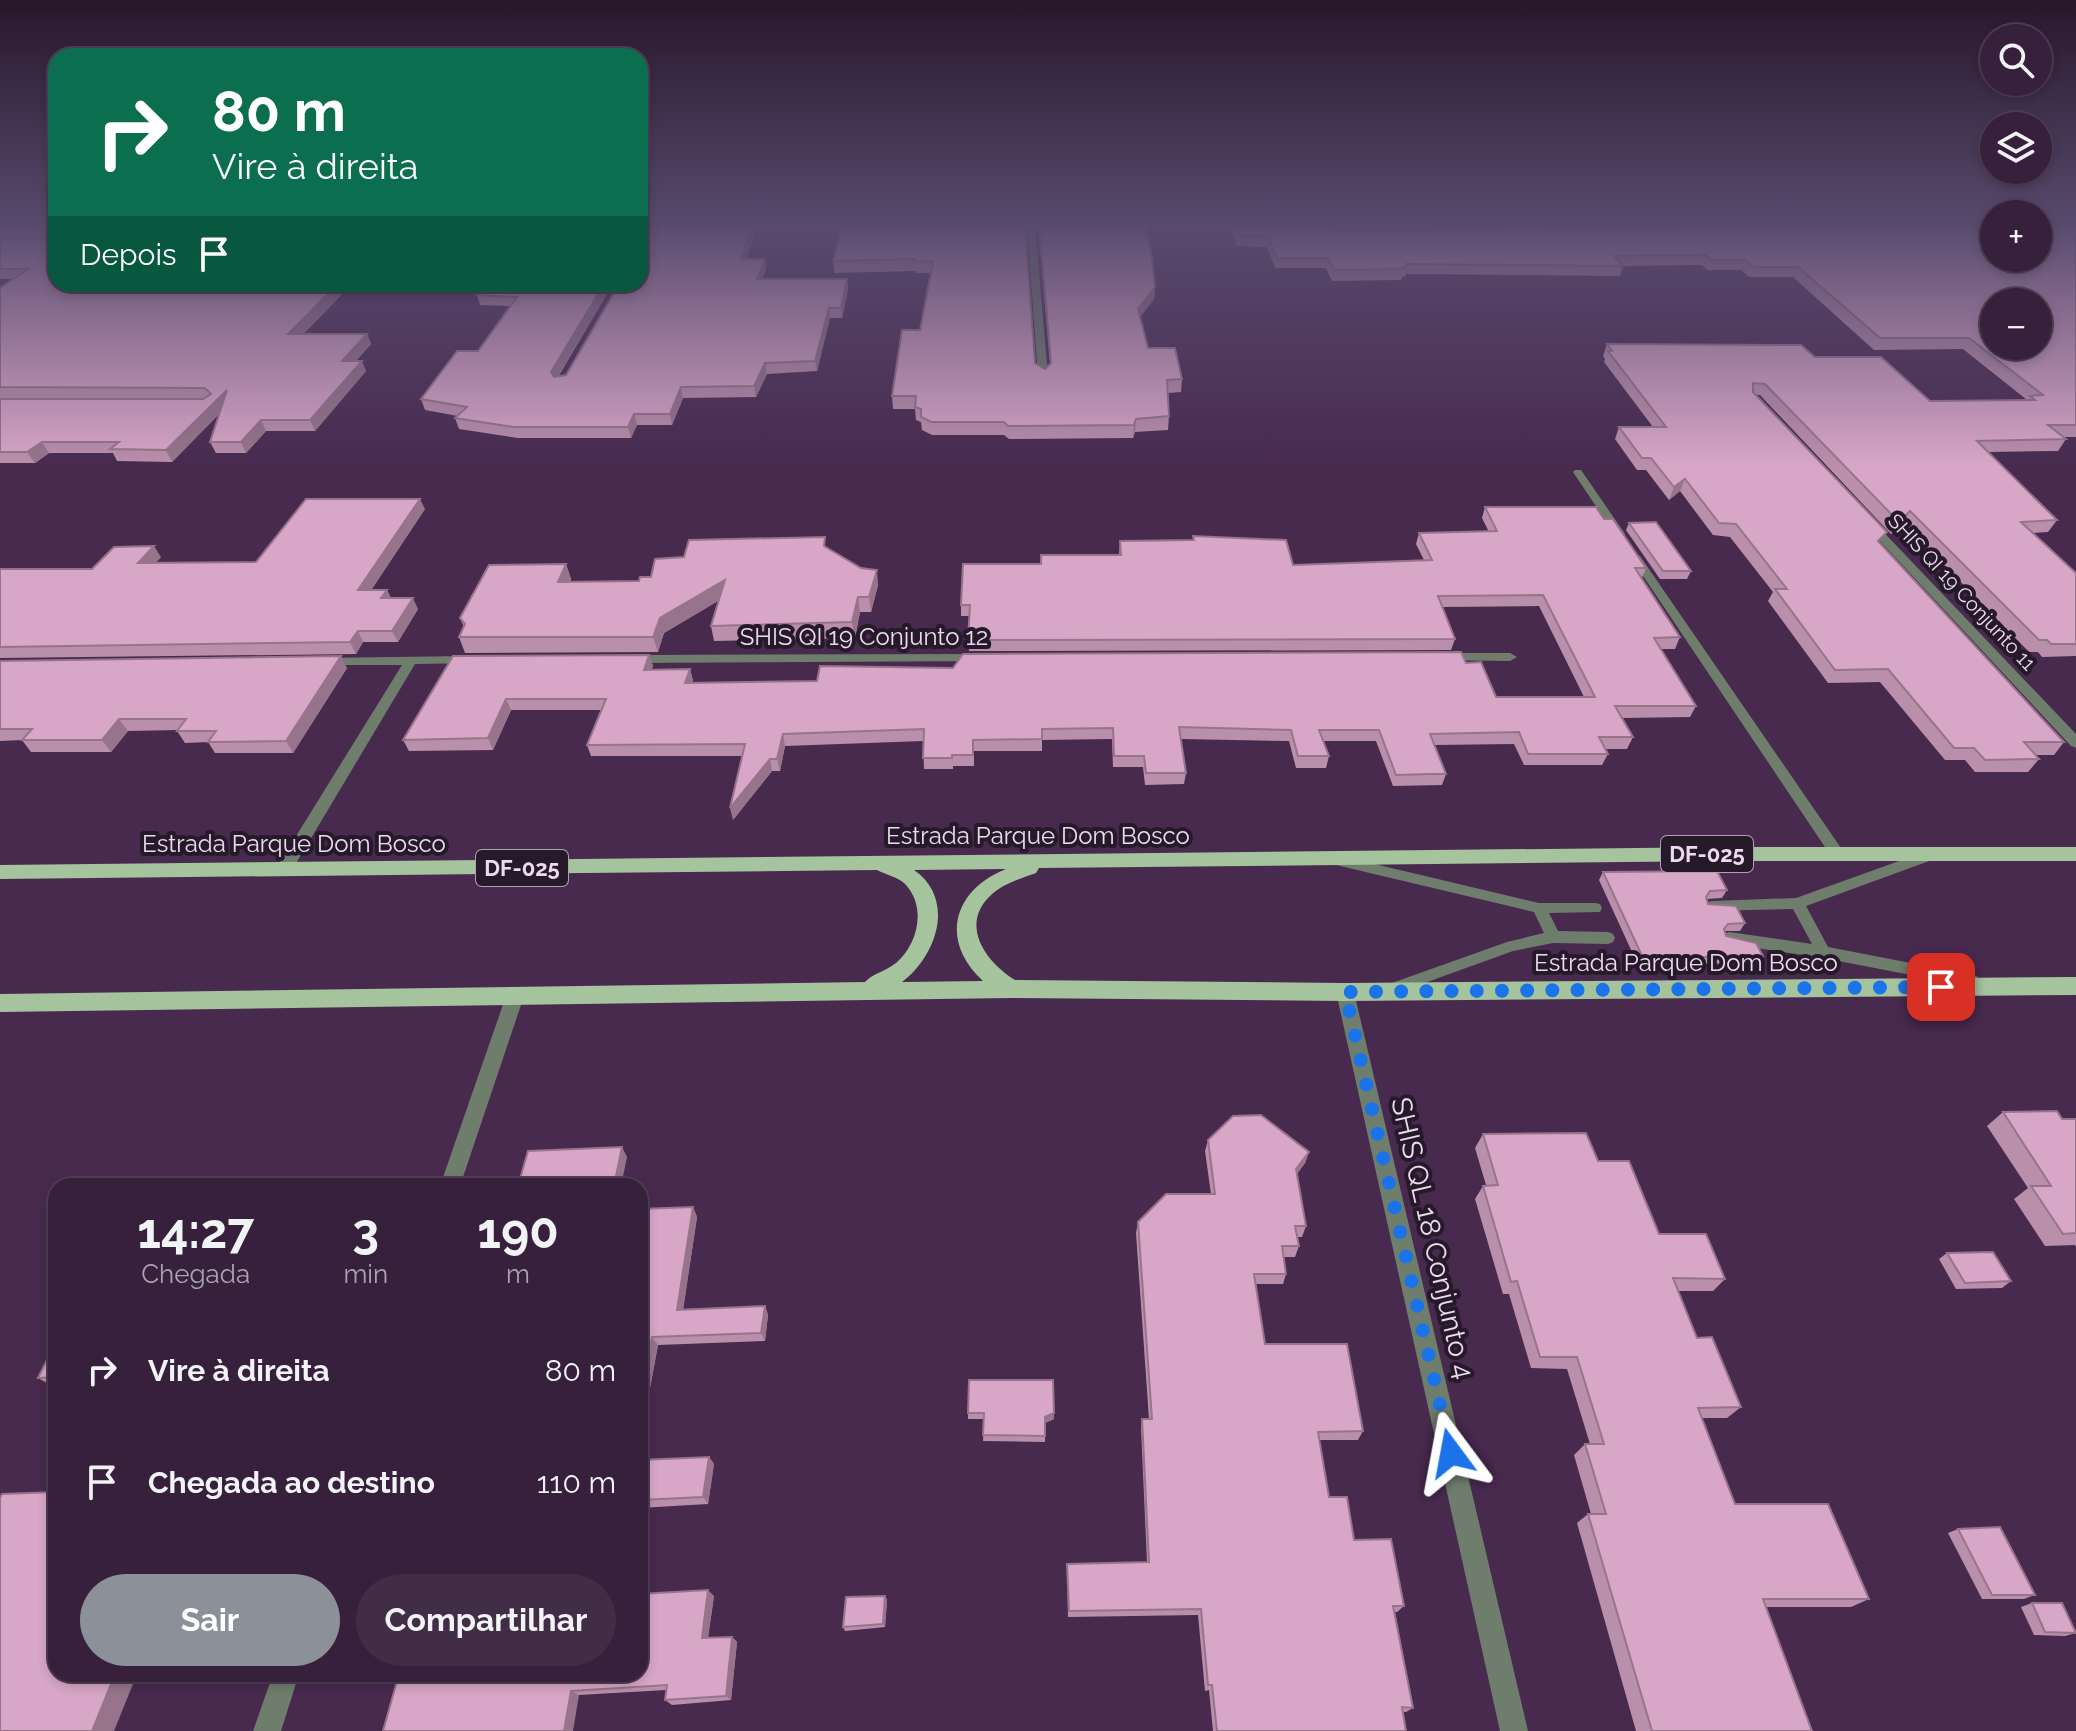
<!DOCTYPE html>
<html lang="pt">
<head>
<meta charset="utf-8">
<style>
	body { margin:0; font-family:Raleway,sans-serif; background:#412d46; color:#f1f3f6; height:100vh; display:flex; flex-direction:column; font-size:30px; white-space:nowrap }
	* { box-sizing:border-box; margin:0 }
	p { font-size:26px; color:#aaa3af }
	.icon { flex:none; width:44px; height:44px; fill:none; stroke:currentColor; stroke-width:2; stroke-linecap:round; stroke-linejoin:round }
	.map { position:relative; flex:1; overflow:hidden }
	.sheet { position:absolute; left:48px; top:1178px; width:600px; height:504px; display:flex; flex-direction:column; background:#36203b; border-radius:24px; box-shadow:0 4px 12px #0003,0 0 0 2px #503e55 }
	.sheet>* { flex:none }
	.banner { position:absolute; left:48px; top:48px; width:600px; height:244px; border-radius:24px; box-shadow:0 4px 12px #0003,0 0 0 2px #503e55; background:#0b6e4f; color:#fff; overflow:hidden }
	.tools { position:absolute; left:1980px; top:24px; display:grid; gap:16px }
	.tools a { display:grid; place-items:center; width:72px; height:72px; border-radius:50%; background:#36203b; box-shadow:0 4px 12px #0003,0 0 0 2px #503e55; font-size:40px }
	.pin { position:absolute; display:grid; place-items:center; width:68px; height:68px; color:#fff; margin:-34px; border-radius:16px; box-shadow:0 4px 12px #0006 }
	.me { position:absolute; width:88px; margin:-44px; rotate:347deg; stroke-linejoin:round; filter:drop-shadow(0 0 6px #0008) }
	.turn { display:flex; align-items:center; gap:28px; height:168px; padding:0 32px; font-size:36px }
	.turn .icon { width:104px; height:104px; stroke-width:2.5 }
	.turn b { display:block; font-size:56px; line-height:68px }
	.then { display:flex; align-items:center; height:76px; padding:0 32px; background:#0003; gap:16px; font-size:30px }
	.eta { display:flex; justify-content:space-evenly; align-items:center; height:136px; text-align:center }
	.eta b { font-size:48px; font-weight:700; line-height:56px }
	.primary-button { display:flex; gap:16px; margin-top:auto; padding:16px 32px }
	.primary-button a { flex:1; height:92px; border-radius:48px; background:#8c9099; color:#fff; font-size:32px; font-weight:700; line-height:92px; text-align:center }
	.primary-button a+a { background:#412d46; color:#f1f3f6 }
	ul { padding:0; list-style:none }
	li { display:flex; align-items:center; gap:24px; height:112px; padding:0 32px }
	li div { flex:1 }
	li b { display:block; font-size:30px }
	li em { font-style:normal }
	.map>svg:first-child { display:block }
</style>
</head>
<body>
<div class="map">
<svg width="2076" height="1731" viewBox="0 0 2076 1731">
	<rect width="100%" height="100%" fill="#482a4f"/>
	<g fill="none" stroke-linecap="round" stroke-linejoin="round">
		<g fill="#6f7e6c" fill-rule="evenodd">
			<polygon points="1575,470 1581,470 1625,534 1624,536 1616,536 1573,472"/>
			<polygon points="1636,555 1640,556 1843,851 1845,855 1843,859 1833,859 1631,558"/>
			<polygon points="1927,851 1934,856 1932,860 1806,906 1828,947 1973,975 1978,977 1981,981 1978,985 1973,987 1823,958 1729,944 1724,942 1722,938 1724,934 1729,932 1812,944 1793,909 1712,911 1707,910 1705,906 1707,902 1712,901 1796,898"/>
			<polygon points="1341,856 1539,903 1595,903 1600,904 1602,908 1600,912 1549,913 1558,931 1608,932 1613,934 1615,938 1613,942 1608,944 1553,943 1513,951 1394,994 1389,992 1386,988 1389,984 1507,942 1544,933 1534,912 1336,865 1334,861 1336,857"/>
		</g>
		<g fill="#6f7e6c" fill-rule="evenodd">
			<polygon points="1027,225 1035,225 1048,376 1043,379 1038,376"/>
			<polygon points="1869,520 1873,521 2076,734 2076,748 2071,746 1865,525 1865,521"/>
			<polygon points="1442,653 1510,653 1517,657 1510,661 1437,660 1437,654"/>
			<polygon points="978,654 985,658 983,661 630,663 623,659 630,655"/>
			<polygon points="470,656 475,657 475,663 415,664 289,875 277,875 275,871 277,867 402,665 322,665 317,664 317,658"/>
			<polygon points="1345,985 1351,987 1354,992 1528,1731 1500,1731 1336,992 1339,987"/>
			<polygon points="515,989 521,991 524,996 460,1186 440,1186 506,996 509,991"/>
			<polygon points="273,1674 299,1674 281,1731 253,1731"/>
		</g>
		<path fill="#a5c49e" fill-rule="evenodd" d="M1728 847H2076V861H1728L1039 868 1036 873C1020 879 1002 884 990 896 959 926 987 963 1015 980L1345 983 2076 977V995L1345 1001 1010 998 0 1012V994L865 982C872 974 886 971 896 963 918 944 927 907 905 884 898 877 886 875 877 870L0 879V865ZM1006 869C953 890 939 941 983 981L902 982C937 956 956 899 914 870Z"/>
	</g>
	<g fill="#ba8fab">
		<polygon points="0,225 56,225 56,284 352,284 303,334 367,334 371,344 356,361 366,371 315,431 266,431 246,453 216,453 210,442 219,414 172,462 117,461 113,453 49,453 35,463 0,463 0,399 204,398 0,398 0,288 13,279 0,279"/>
		<polygon points="1025,225 1035,363 1045,369 1050,364 1038,225 1145,225 1155,287 1154,299 1140,317 1148,348 1182,379 1181,392 1168,393 1169,416 1168,430 1135,432 1133,438 1009,439 1004,435 932,435 922,430 921,422 916,420 915,409 893,409 892,396 920,330 930,273 915,273 915,271 834,273 833,261"/>
		<polygon points="1229,225 1994,225 1994,258 2038,225 2076,225 2076,437 2063,437 2066,439 2058,451 1988,452 2057,520 2048,532 2033,533 2076,573 2076,656 2042,657 2038,652 2029,652 1903,523 1891,534 1760,395 1756,395 1880,544 2064,742 2054,755 2035,755 2039,759 2028,772 1975,772 1965,760 1945,760 1880,682 1828,683 1768,601 1773,592 1730,537 1713,535 1680,491 1669,500 1646,470 1637,470 1615,439 1619,427 1653,427 1604,362 1605,359 1603,356 1607,344 1815,357 1930,401 2027,400 1963,349 1874,350 1793,277 1749,277 1741,270 1707,270 1702,265 1623,266 1620,276 1406,274 1405,277 1402,277 1401,280 1332,281 1326,268 1275,268 1267,247 1237,246"/>
		<polygon points="746,259 765,259 766,269 762,279 847,279 848,289 842,318 830,318 817,371 767,374 756,397 683,398 672,425 637,425 631,438 518,438 459,429 455,418 458,416 425,410 421,399 478,351 511,306 480,305 477,295 613,284 558,377 566,375"/>
		<polygon points="1485,507 1604,519 1646,568 1642,578 1680,637 1675,649 1661,649 1696,706 1690,717 1622,718 1633,737 1627,749 1605,749 1608,754 1602,765 1524,765 1514,744 1434,745 1446,774 1442,785 1393,786 1376,741 1323,741 1329,756 1326,768 1296,768 1289,741 1180,739 1186,773 1184,784 1145,785 1143,767 1113,767 1112,739 1042,740 1042,751 974,751 974,766 953,766 953,769 924,769 923,741 785,746 780,771 772,771 733,820 743,756 591,756 587,745 601,710 511,710 493,750 409,751 403,740 453,656 649,655 653,666 651,670 690,669 693,681 692,683 817,681 953,668 1466,663 1496,697 1584,697 1539,606 1442,607 1455,639 1451,650 969,651 970,616 961,616 961,605 1041,564 1119,555 1120,541 1193,540 1193,536 1293,565 1424,560 1416,544 1419,533 1489,532 1482,518"/>
		<polygon points="425,509 371,590 387,590 391,598 418,609 398,642 363,642 356,654 0,658 0,569 92,569 161,557 155,563 256,562"/>
		<polygon points="1629,523 1691,571 1687,579 1660,579 1626,530"/>
		<polygon points="827,548 878,585 871,612 860,612 855,638 714,641 711,626 718,601 664,633 658,652 465,653 459,637 464,627 460,618 566,564 571,579 570,582 639,581 651,577"/>
		<polygon points="0,661 347,668 293,753 215,753 208,742 185,743 177,731 178,730 128,731 111,752 31,752 22,740 0,741"/>
		<polygon points="1603,872 1727,890 1722,898 1707,899 1708,904 1745,923 1740,931 1725,931 1726,936 1763,956 1758,963 1638,965 1599,880"/>
		<polygon points="2003,1112 2062,1119 2076,1119 2076,1247 2075,1245 2045,1246 2014,1199 2028,1188 1987,1126"/>
		<polygon points="1483,1134 1598,1161 1659,1234 1725,1279 1713,1291 1678,1291 1697,1338 1741,1407 1727,1418 1702,1418 1735,1504 1869,1599 1851,1607 1766,1607 1812,1731 1636,1731 1577,1523 1588,1514 1591,1514 1574,1455 1585,1444 1590,1444 1567,1369 1531,1368 1509,1294 1503,1294 1475,1199 1483,1186 1486,1185 1475,1148"/>
		<polygon points="1208,1140 1309,1152 1305,1163 1297,1174 1306,1226 1302,1237 1297,1237 1299,1246 1295,1257 1284,1257 1286,1274 1283,1284 1256,1284 1265,1344 1363,1431 1358,1440 1319,1440 1329,1497 1354,1540 1404,1606 1397,1612 1395,1612 1413,1708 1406,1712 1403,1712 1406,1731 1213,1731 1209,1690 1205,1691 1198,1615 1068,1617 1067,1564 1147,1562 1141,1428 1142,1419 1149,1419 1136,1233 1138,1222 1211,1194 1205,1151"/>
		<polygon points="693,1207 697,1217 683,1309 765,1306 768,1315 765,1341 658,1345 640,1442 640,1209"/>
		<polygon points="1947,1253 2011,1281 2002,1288 1956,1289 1939,1259"/>
		<polygon points="56,1342 56,1388 38,1378"/>
		<polygon points="969,1380 1054,1419 1045,1423 1045,1442 983,1441 984,1419 968,1419"/>
		<polygon points="709,1457 714,1464 708,1504 640,1508 640,1460"/>
		<polygon points="1958,1529 2035,1595 2024,1599 1982,1599 1948,1533"/>
		<polygon points="714,1596 708,1638 732,1637 737,1642 731,1700 672,1705 665,1700 666,1690 579,1695 383,1731"/>
		<polygon points="885,1596 887,1600 885,1627 845,1631 843,1627"/>
		<polygon points="2032,1603 2076,1633 2065,1636 2034,1635 2021,1607"/>
	</g>
	<g fill="#97748b">
		<polygon points="640,225 649,225 640,238"/>
		<polygon points="753,225 758,225 743,269 741,259"/>
		<polygon points="765,259 766,269 758,289 757,279"/>
		<polygon points="847,279 848,289 842,318 841,308"/>
		<polygon points="338,284 352,284 293,345 288,334"/>
		<polygon points="604,284 613,284 554,382 551,372"/>
		<polygon points="1155,287 1154,299 1137,321 1138,309"/>
		<polygon points="829,308 830,318 817,371 815,361"/>
		<polygon points="367,334 371,344 346,372 342,361"/>
		<polygon points="362,361 366,371 315,431 310,420"/>
		<polygon points="765,363 767,374 756,397 754,386"/>
		<polygon points="681,387 683,398 672,425 670,414"/>
		<polygon points="227,390 232,401 172,462 166,450"/>
		<polygon points="634,414 637,425 631,438 628,427"/>
		<polygon points="1136,419 1135,432 1133,438 1134,425"/>
		<polygon points="261,420 266,431 246,453 241,442"/>
		<polygon points="42,442 49,453 35,463 27,452"/>
		<polygon points="1685,479 1680,491 1669,500 1674,487"/>
		<polygon points="420,499 425,509 364,601 358,590"/>
		<polygon points="1910,511 1903,523 1891,534 1899,522"/>
		<polygon points="154,546 161,557 146,574 138,563"/>
		<polygon points="566,564 571,579 564,597 558,582"/>
		<polygon points="877,570 878,585 871,612 869,597"/>
		<polygon points="725,580 728,595 664,633 658,652 653,637 660,618"/>
		<polygon points="387,590 392,601 381,598"/>
		<polygon points="858,597 860,612 855,638 852,622"/>
		<polygon points="413,598 418,609 398,642 392,631"/>
		<polygon points="358,631 363,642 356,654 350,642"/>
		<polygon points="649,655 653,666 647,681 644,670"/>
		<polygon points="341,656 347,668 293,753 286,741"/>
		<polygon points="690,669 693,681 688,695 685,683"/>
		<polygon points="506,699 511,710 493,750 488,738"/>
		<polygon points="119,719 128,731 111,752 102,740"/>
		<polygon points="783,734 785,746 780,771 777,759"/>
		<polygon points="770,759 772,771 733,820 730,808"/>
		<polygon points="622,1147 627,1157 621,1186 614,1186"/>
		<polygon points="1309,1152 1305,1163 1292,1180 1296,1169"/>
		<polygon points="693,1207 697,1217 682,1318 677,1310"/>
		<polygon points="765,1306 768,1315 765,1341 761,1333"/>
		<polygon points="652,1337 658,1345 640,1442 640,1402"/>
		<polygon points="1054,1413 1054,1419 1045,1423 1045,1417"/>
		<polygon points="709,1457 714,1464 708,1504 703,1497"/>
		<polygon points="708,1590 714,1596 707,1644 702,1638"/>
		<polygon points="885,1596 887,1600 885,1627 883,1624"/>
		<polygon points="732,1637 737,1642 731,1700 726,1696"/>
		<polygon points="115,1674 137,1674 114,1731 92,1731"/>
		<polygon points="571,1691 579,1695 573,1731 564,1731"/>
	</g>
	<g fill="#d8a6c7" stroke="#97748b" stroke-width="2" fill-rule="evenodd">
		<polygon points="0,225 56,225 56,284 338,284 288,334 367,334 342,361 362,361 310,420 261,420 241,442 210,442 227,390 166,450 110,449 119,442 42,442 27,452 0,452 0,399 203,399 211,394 205,388 0,387 0,288 28,269 0,269 0,239 51,239 53,230 0,230"/>
		<polygon points="654,225 753,225 741,259 765,259 757,279 847,279 841,308 829,308 815,361 765,363 754,386 681,387 670,414 634,414 628,427 514,427 455,418 467,407 421,399 457,351 478,351 517,297 477,295 485,284 604,284 551,372 554,377 566,375 619,284 640,284 640,244"/>
		<polygon points="842,225 1025,225 1035,363 1045,369 1051,363 1039,225 1145,225 1152,257 1155,287 1138,309 1148,348 1175,348 1182,379 1167,380 1169,416 1136,419 1134,425 1008,426 1004,422 931,422 921,417 921,409 915,407 916,396 892,396 902,330 920,330 933,262 914,261 915,259 833,261"/>
		<path d="M1234 225H1325L1323 227 1330 231 1994 229V258H2038V225H2042L2044 229 2076 228V425H2048L2066 439 1977 441 2057 520 2021 522 2076 573V644H2051L2047 640H2039L1910 511 1899 522 1765 384 1753 383V392L1887 532 1878 541 2064 742H2024L2039 759 1985 760 1974 748H1954L1888 669 1835 670 1775 589H1787L1736 524 1719 523 1685 479 1674 487 1651 458H1642L1619 427H1666L1608 351H1612L1607 344 1801 345 1815 357H1881L1930 401 2035 400 2030 396 2043 395 1969 338H1880L1798 267H1754L1745 260H1711L1706 255 1614 256 1623 266 1406 264 1407 267H1402L1403 269 1334 270 1328 258H1277L1268 236H1238ZM1994 302H2038V346H1994Z"/>
		<polygon points="306,499 420,499 358,590 387,590 381,598 413,598 392,631 358,631 350,642 0,647 0,569 92,569 114,547 154,546 138,563 256,562"/>
		<polygon points="1485,507 1596,507 1604,519 1613,519 1646,568 1635,568 1680,637 1654,638 1696,706 1615,706 1633,737 1599,737 1608,754 1528,754 1519,732 1430,734 1446,774 1430,774 1396,775 1379,730 1319,730 1329,756 1298,756 1291,730 1179,727 1186,773 1146,773 1144,756 1114,756 1113,728 1042,729 1042,739 973,740 973,755 952,755 952,758 923,758 924,729 783,734 777,759 770,759 730,808 745,744 587,745 606,699 506,699 488,738 403,740 453,656 649,655 644,670 690,669 685,683 817,681 820,666 953,668 963,654 1461,652 1466,663 1481,662 1496,697 1595,697 1543,595 1438,596 1455,639 968,640 970,605 961,605 963,564 1041,564 1041,555 1121,555 1120,541 1194,540 1193,536 1286,540 1293,565 1432,560 1419,533 1497,531"/>
		<polygon points="1656,522 1691,571 1663,571 1629,523"/>
		<polygon points="825,537 824,546 861,568 877,570 869,597 858,597 852,622 711,626 725,580 660,618 653,637 459,637 465,624 460,618 489,565 566,564 558,582 639,581 640,577 651,577 655,559 684,557 689,540"/>
		<polygon points="341,656 286,741 208,742 216,731 177,731 186,719 119,719 102,740 22,740 32,729 0,729 0,661"/>
		<polygon points="1717,871 1727,890 1710,891 1706,897 1708,904 1736,906 1745,923 1728,924 1724,929 1726,936 1756,943 1763,956 1643,958 1603,872"/>
		<polygon points="2057,1111 2062,1119 2076,1119 2076,1233 2063,1234 2031,1186 2051,1186 2003,1112"/>
		<polygon points="1261,1115 1309,1152 1296,1169 1306,1226 1295,1226 1299,1246 1282,1246 1286,1274 1254,1274 1265,1344 1347,1344 1363,1431 1318,1432 1329,1497 1347,1497 1354,1540 1391,1539 1404,1606 1393,1606 1413,1708 1402,1707 1406,1731 1217,1731 1212,1685 1208,1685 1201,1609 1069,1611 1067,1564 1149,1562 1142,1419 1152,1419 1138,1222 1166,1194 1215,1194 1208,1140 1233,1116"/>
		<polygon points="1586,1133 1598,1161 1629,1161 1659,1234 1706,1234 1725,1279 1673,1278 1697,1338 1712,1337 1741,1407 1698,1408 1735,1504 1828,1504 1869,1599 1763,1599 1812,1731 1652,1731 1588,1514 1606,1514 1585,1444 1604,1444 1577,1357 1540,1357 1517,1281 1511,1282 1483,1186 1498,1185 1483,1134"/>
		<polygon points="622,1147 614,1186 518,1186 528,1151"/>
		<polygon points="693,1207 677,1310 765,1306 761,1333 652,1337 640,1402 640,1209"/>
		<polygon points="1993,1252 2011,1281 1965,1283 1947,1253"/>
		<polygon points="56,1342 56,1377 38,1378"/>
		<polygon points="969,1380 1053,1380 1054,1413 1045,1417 1045,1436 983,1435 984,1413 968,1413"/>
		<polygon points="709,1457 703,1497 640,1500 640,1460"/>
		<polygon points="56,1492 56,1674 115,1674 92,1731 0,1731 0,1498 2,1494"/>
		<polygon points="2000,1527 2035,1595 1992,1595 1958,1529"/>
		<polygon points="708,1590 702,1638 732,1637 726,1696 665,1700 667,1685 571,1691 564,1731 383,1731 399,1674 640,1674 640,1594"/>
		<polygon points="885,1596 883,1624 843,1627 846,1597"/>
		<polygon points="2032,1603 2062,1603 2076,1633 2045,1632"/>
	</g>
	<linearGradient id="sky" x2="0" y2="1"><stop stop-color="#28172b"/><stop offset="0.48" stop-color="#584a6e"/><stop offset="1" stop-color="#584a6e" stop-opacity="0"/></linearGradient>
	<rect width="2076" height="467" fill="url(#sky)"/>
	<g fill="none" stroke-linecap="round" stroke-linejoin="round">
		<polyline stroke="#1a73e8" stroke-width="14" stroke-dasharray="0 25.2" points="1451,1453 1345,992 1941,987"/>
	</g>
	<g text-anchor="middle" stroke-width="8" stroke-linejoin="round" paint-order="stroke">
		<g font-size="20" fill="#eddaf1" stroke="#26192a">
			<text transform="translate(1962 592) rotate(47)" y="7">SHIS QI 19 Conjunto 11</text>
		</g>
		<g fill="#26192a" stroke="#b1a0b5" stroke-width="2">
			<rect x="1661" y="836" width="92" height="36" rx="6"/>
			<rect x="476" y="850" width="92" height="36" rx="6"/>
		</g>
		<g font-size="22" font-weight="bold" fill="#eddaf1">
			<text x="1707" y="862">DF-025</text>
			<text x="522" y="876">DF-025</text>
		</g>
		<g font-size="24" fill="#eddaf1" stroke="#26192a">
			<text x="864" y="645">SHIS QI 19 Conjunto 12</text>
			<text x="1038" y="844">Estrada Parque Dom Bosco</text>
			<text x="294" y="852">Estrada Parque Dom Bosco</text>
			<text x="1686" y="971">Estrada Parque Dom Bosco</text>
		</g>
		<g font-size="28" fill="#eddaf1" stroke="#26192a">
			<text transform="translate(1433 1238) rotate(77)" y="10">SHIS QL 18 Conjunto 4</text>
		</g>
	</g>
</svg>
<div class="tools">
<a><svg class="icon" aria-label="search" viewBox="0 0 24 24"><circle cx="10" cy="10" r="6"/><path d="M15 15l6 6"/></svg></a>
<a><svg class="icon" aria-label="layers" viewBox="0 0 24 24"><path d="M12 4l9 5-9 5-9-5zM3 14l9 5 9-5"/></svg></a>
<a>+</a>
<a>−</a>
</div>
<div class="pin" style="left:1941px;top:987px;background:#d93025"><svg class="icon" aria-label="arrive" viewBox="0 0 24 24"><path d="M6 21V4h12l-3 4 3 4H6"/></svg></div>
<svg class="me" style="left:1451px;top:1453px" viewBox="-20 -20 40 40"><path d="M0-17L14 15 0 8-14 15z" fill="#1a73e8" stroke="#fff" stroke-width="4"/></svg>
<div class="banner">
<div class="turn"><svg class="icon" aria-label="right" viewBox="0 0 24 24"><path d="M7 20v-9h11M14 6l5 5-5 5"/></svg><div><b>80 m</b>Vire à direita</div></div>
<div class="then">Depois<svg class="icon" aria-label="arrive" viewBox="0 0 24 24"><path d="M6 21V4h12l-3 4 3 4H6"/></svg></div>
</div>
<section class="sheet">
<div class="eta">
<div><b>14:27</b><p>Chegada</p></div>
<div><b>3</b><p>min</p></div>
<div><b>190</b><p>m</p></div>
</div>
<ul>
<li><svg class="icon" aria-label="right" viewBox="0 0 24 24"><path d="M7 20v-9h11M14 6l5 5-5 5"/></svg><div><b>Vire à direita</b></div><em>80 m</em></li>
<li><svg class="icon" aria-label="arrive" viewBox="0 0 24 24"><path d="M6 21V4h12l-3 4 3 4H6"/></svg><div><b>Chegada ao destino</b></div><em>110 m</em></li>
</ul>
<div class="primary-button"><a>Sair</a><a>Compartilhar</a></div>
</section>
</div>
</body>
</html>
